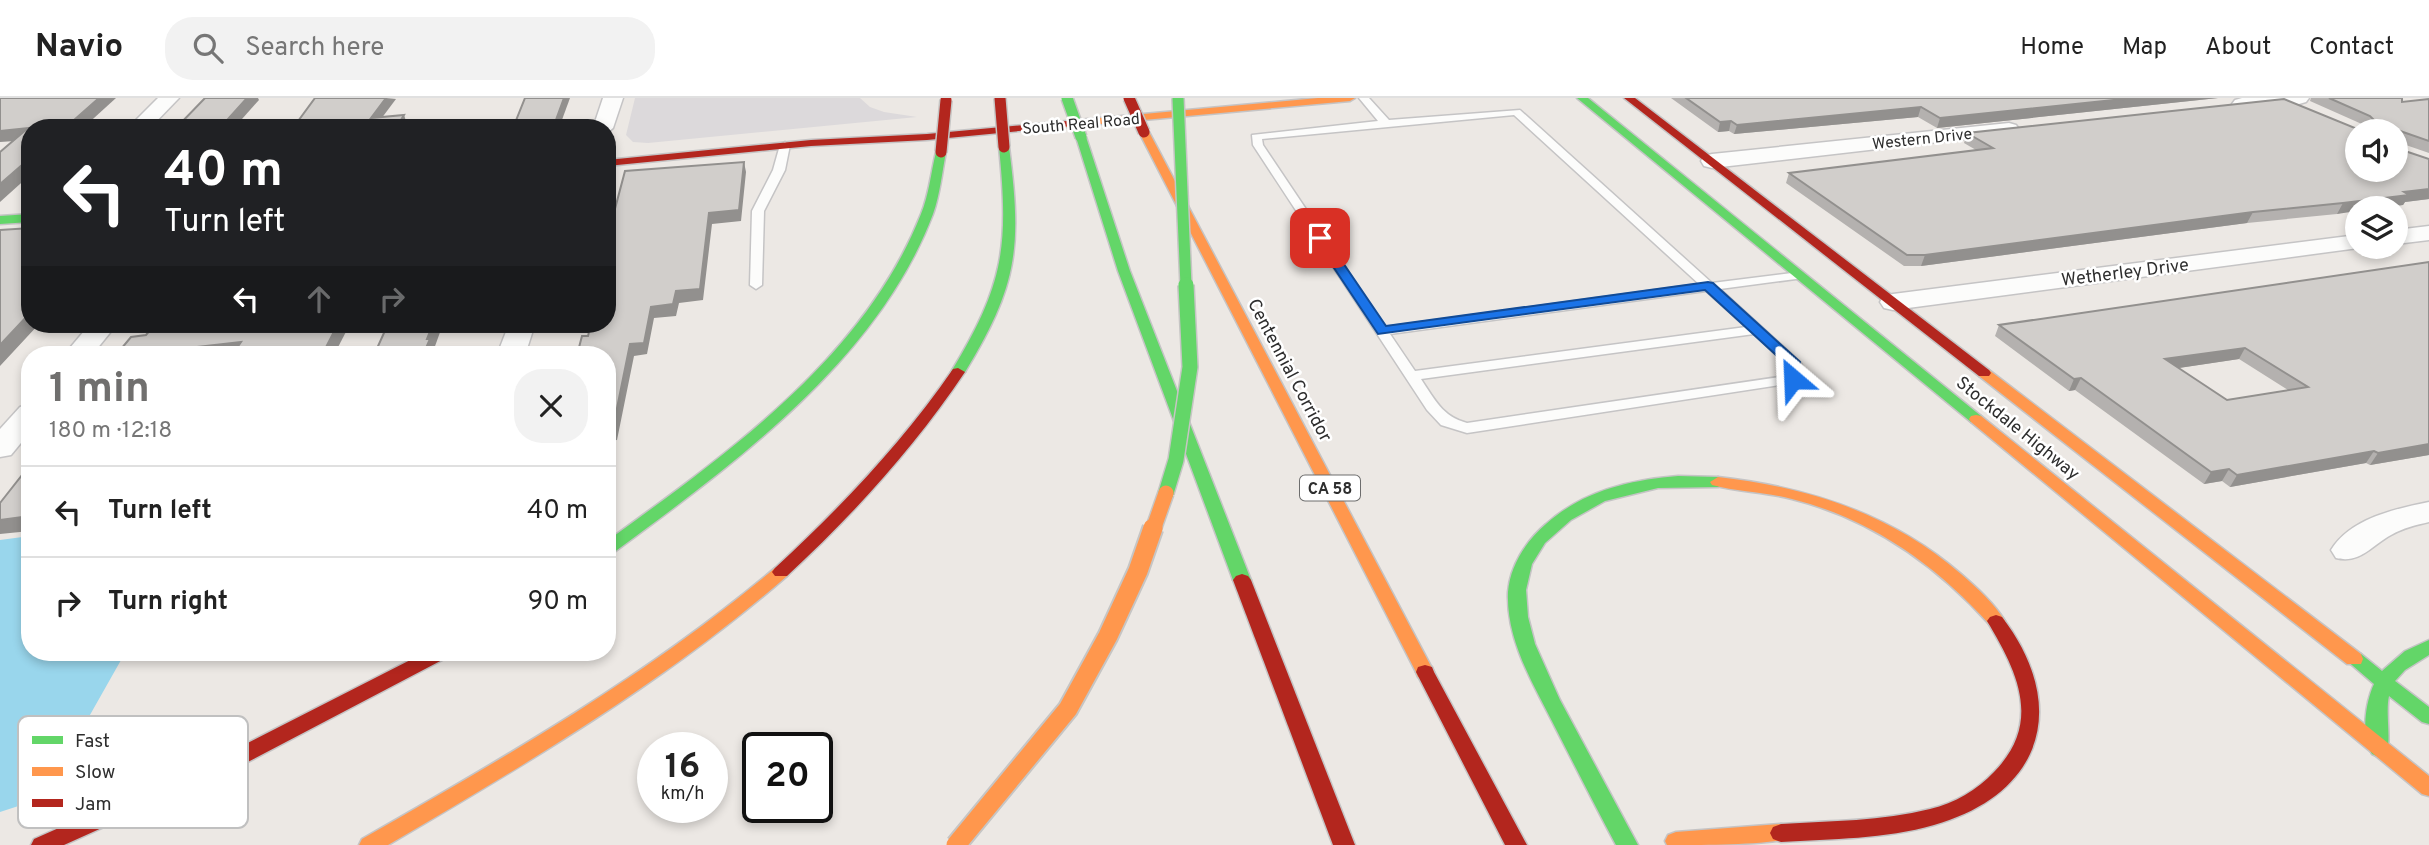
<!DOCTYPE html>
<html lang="en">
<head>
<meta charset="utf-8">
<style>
	body { margin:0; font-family:Overpass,sans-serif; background:#f2f2f2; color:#222; height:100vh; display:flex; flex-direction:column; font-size:26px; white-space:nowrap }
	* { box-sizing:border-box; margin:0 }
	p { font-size:23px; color:#767676 }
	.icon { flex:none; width:38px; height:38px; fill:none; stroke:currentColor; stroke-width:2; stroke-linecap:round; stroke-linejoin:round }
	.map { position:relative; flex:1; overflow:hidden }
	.sheet { position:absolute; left:21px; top:248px; width:595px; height:315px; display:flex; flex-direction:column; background:#fff; border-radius:28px; box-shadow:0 4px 10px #0003 }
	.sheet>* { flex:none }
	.guide { position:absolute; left:21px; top:21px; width:595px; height:214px; border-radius:28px; box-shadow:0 4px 10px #0003; background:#202124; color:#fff; overflow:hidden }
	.controls { position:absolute; left:2345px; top:21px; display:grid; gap:14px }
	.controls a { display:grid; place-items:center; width:63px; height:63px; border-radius:50%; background:#fff; box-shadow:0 4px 10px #0003; font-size:35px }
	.speed { position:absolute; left:637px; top:634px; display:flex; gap:14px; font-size:35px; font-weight:700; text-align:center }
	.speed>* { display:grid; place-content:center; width:91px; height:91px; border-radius:50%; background:#fff; box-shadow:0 4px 10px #0003; line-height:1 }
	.speed small { font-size:18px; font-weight:400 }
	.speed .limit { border:4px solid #111; border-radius:10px; background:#fff; color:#111 }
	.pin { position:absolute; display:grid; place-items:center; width:60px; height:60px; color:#fff; margin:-30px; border-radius:14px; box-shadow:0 4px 10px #0006 }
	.me { position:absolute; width:77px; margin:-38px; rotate:334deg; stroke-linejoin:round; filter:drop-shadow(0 0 5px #0008) }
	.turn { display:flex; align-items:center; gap:24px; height:147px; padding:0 28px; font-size:32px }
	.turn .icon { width:91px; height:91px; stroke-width:2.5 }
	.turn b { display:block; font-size:49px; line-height:60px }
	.lanes { display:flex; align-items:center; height:66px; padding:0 28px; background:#0003; justify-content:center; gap:35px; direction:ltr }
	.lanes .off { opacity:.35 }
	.round { display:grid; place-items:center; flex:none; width:74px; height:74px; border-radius:28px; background:#f2f2f2 }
	.overview { display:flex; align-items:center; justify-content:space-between; height:119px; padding:0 28px }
	h1 { font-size:42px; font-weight:700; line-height:52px; color:#706f6e }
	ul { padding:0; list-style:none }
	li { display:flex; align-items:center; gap:21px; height:91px; padding:0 28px; border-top:2px solid #e0e0e0 }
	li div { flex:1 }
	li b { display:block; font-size:26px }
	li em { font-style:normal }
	header { display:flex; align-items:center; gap:42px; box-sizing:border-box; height:98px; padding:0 35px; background:#fff; border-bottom:2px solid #e0e0e0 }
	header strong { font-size:33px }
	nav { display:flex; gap:38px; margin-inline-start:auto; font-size:24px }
	.search { width:490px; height:63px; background:#f2f2f2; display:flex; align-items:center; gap:18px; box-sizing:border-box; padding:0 24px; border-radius:28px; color:#767676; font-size:26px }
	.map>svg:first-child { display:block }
</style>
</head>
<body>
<header>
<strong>Navio</strong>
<div class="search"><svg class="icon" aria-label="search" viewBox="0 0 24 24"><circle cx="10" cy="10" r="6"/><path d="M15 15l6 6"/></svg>Search here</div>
<nav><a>Home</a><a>Map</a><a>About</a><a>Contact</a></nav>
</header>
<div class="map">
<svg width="2429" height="747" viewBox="0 0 2429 747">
	<rect width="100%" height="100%" fill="#ece8e4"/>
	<polygon fill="#dcd9db" points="635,0 860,0 870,9 884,14 917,19 648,45 633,44 626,37"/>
	<polygon fill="#99d6ec" points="30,438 30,555 125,555 43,700 0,714 0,442"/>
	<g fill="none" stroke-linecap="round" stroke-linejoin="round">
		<defs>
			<g id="lane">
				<path d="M1359 0H1369L1389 22 1520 12 1712 185 1800 174V180L1796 181 1720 191 1800 264 1802 267 1800 281 1793 285 1467 335 1441 327 1427 312 1253 47 1252 37 1378 23ZM1514 17 1699 186 1385 229 1263 47 1262 41ZM1706 193 1746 229 1415 273 1390 236ZM1754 236 1788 268 1786 278 1467 325C1442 318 1435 302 1421 281Z"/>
				<polygon points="785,44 790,47 785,72 764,113 762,187 756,191 750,187 752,113 773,72 780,47"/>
			</g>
			<g id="street">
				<polygon points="158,0 179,0 150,30 128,30"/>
				<polygon points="603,0 623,0 613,30 607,35 607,30 593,30"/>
				<polygon points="2242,0 2309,0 2306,4 2299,6 2242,12 2235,10 2232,6 2235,2"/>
				<polygon points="2009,25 2016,27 2019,31 2016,35 1712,70 1704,68 1701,63 1704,58 1712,56"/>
				<polygon points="2429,128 2429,142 2396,146 2396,132"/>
				<polygon points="2357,137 2357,149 2366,149 1893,212 1884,210 1880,204 1884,198 1893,196"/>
				<polygon points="90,226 117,226 92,257 64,257"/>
				<polygon points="509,226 535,226 525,257 497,257"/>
				<polygon points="30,306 30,334 11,357 0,359 0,331 20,309"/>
				<path d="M2429 404V424C2416 427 2403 430 2391 437 2371 448 2360 466 2336 460L2331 452C2351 420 2395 411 2429 404Z"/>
			</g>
			<g id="fast">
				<polygon points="1577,0 1588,0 1981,318 1983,321 1981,324 1971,324"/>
				<polygon points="1077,37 1086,39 1130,173 1251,482 1248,486 1236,486 1233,482 1118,173 1076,39"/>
				<path d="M1004 46 1009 49C1022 149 1018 187 965 274L958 278 951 274C1004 187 1009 149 999 49Z"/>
				<path d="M941 51 946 54C942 74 940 97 933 116 878 262 734 366 613 455L607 456V443C727 356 865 259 921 116 929 97 931 74 936 54Z"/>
				<polygon points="30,116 30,124 0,126 0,118"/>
				<path d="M1678 378 1718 379 1726 384 1718 389 1658 390 1605 403 1571 422 1545 445 1532 466 1526 492 1528 519 1535 546 1560 602 1638 747H1616C1595 708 1575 668 1555 629 1534 587 1506 543 1508 494 1510 468 1526 443 1546 426 1583 393 1629 382 1678 378Z"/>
				<path d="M2429 542V557L2405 572 2395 583 2429 609V626L2422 624 2389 598C2385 614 2392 646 2386 656L2379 659 2372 656C2361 637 2365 606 2374 586L2345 561 2347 556H2361L2382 573 2405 553Z"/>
			</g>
			<g id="slow">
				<polygon points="1318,0 1355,0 1350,3 1067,29 1062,26 1067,23"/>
				<polygon points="1140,32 1149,34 1434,574 1432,579 1425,581 1418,579 1416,574 1139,34"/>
				<polygon points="1984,271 1989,272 2361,556 2363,561 2361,566 2347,566 1979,278 1977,275"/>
				<polygon points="1976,317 1981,318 2429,678 2429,698 2422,696 1971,324 1969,321 1971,318"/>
				<path d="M1718 379C1808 389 1892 416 1961 476 1977 490 1994 505 2005 523L2002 527H1990C1936 467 1872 421 1792 401 1766 394 1739 394 1712 387L1710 384Z"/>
				<path d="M781 468 787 470 790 474 787 478C665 584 528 665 388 747H359L362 741C506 659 648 577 775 470Z"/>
				<path d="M1781 726 1789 729 1792 735 1789 741C1755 747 1703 747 1667 747L1665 743 1668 737 1676 734Z"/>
			</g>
			<g id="jam">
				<polygon points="1624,0 1635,0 1989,272 1991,275 1989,278 1979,278"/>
				<polygon points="1067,23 1072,26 1071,28 927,42 811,48 607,68 607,62 811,42 927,36"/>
				<path d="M958 270 965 274C914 350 854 416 787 478H775L772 474 775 470C841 409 902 345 953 271Z"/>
				<polygon points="1242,476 1248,478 1251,482 1355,747 1333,747 1233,482 1236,478"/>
				<path d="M1996 517 2002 519C2070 608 2043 696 1934 727 1885 741 1832 741 1781 744L1773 741 1770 735 1773 729 1781 726C1831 723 1882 723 1930 711 1955 705 1977 692 1994 674 2043 624 2017 573 1987 523L1990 519Z"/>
				<polygon points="424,555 448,555 446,560 246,665 64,747 31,747 34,741 232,653"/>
				<polygon points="1425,567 1432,569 1434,574 1527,747 1505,747 1416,574 1418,569"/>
			</g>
		</defs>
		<use href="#lane" stroke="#c5c4c5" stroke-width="3"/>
		<use href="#street" stroke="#c5c4c5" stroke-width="3"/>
		<use href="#fast" stroke="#c5c4c5" stroke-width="3"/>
		<use href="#slow" stroke="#c5c4c5" stroke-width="3"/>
		<use href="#jam" stroke="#c5c4c5" stroke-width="3"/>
		<use href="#lane" fill="#fcfcfb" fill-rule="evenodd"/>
		<use href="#street" fill="#fcfcfb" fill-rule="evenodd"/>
		<use href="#fast" fill="#63d668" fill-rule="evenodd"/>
		<use href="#slow" fill="#ff974d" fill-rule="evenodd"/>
		<use href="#jam" fill="#b3261e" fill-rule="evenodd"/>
		<defs>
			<g id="fast-bridge-far1">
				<polyline points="1067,0 1081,39"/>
				<polyline points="1178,0 1186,188"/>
			</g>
			<polyline id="fast-bridge" points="1166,395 1176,362 1190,269 1186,187"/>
			<polyline id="slow-bridge-far1" points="1153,432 1166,395"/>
			<polyline id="slow-bridge" points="956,747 1068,611 1108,538 1138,473 1153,430"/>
			<g id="jam-bridge">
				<polyline points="1000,0 1004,49"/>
				<polyline points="1129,0 1144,34"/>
				<polyline points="941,54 946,2"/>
			</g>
		</defs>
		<use href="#fast-bridge-far1" stroke="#c6c5c4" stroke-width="14" stroke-linecap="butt"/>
		<use href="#fast-bridge" stroke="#c6c5c4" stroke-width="18" stroke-linecap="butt"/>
		<use href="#slow-bridge-far1" stroke="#c6c5c4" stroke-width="18" stroke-linecap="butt"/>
		<use href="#slow-bridge" stroke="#c6c5c4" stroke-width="23" stroke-linecap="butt"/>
		<use href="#jam-bridge" stroke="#c6c5c4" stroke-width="14" stroke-linecap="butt"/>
		<use href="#fast-bridge-far1" stroke="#63d668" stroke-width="11"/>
		<use href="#fast-bridge" stroke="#63d668" stroke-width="15"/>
		<use href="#slow-bridge-far1" stroke="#ff974d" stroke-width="15"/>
		<use href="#slow-bridge" stroke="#ff974d" stroke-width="19"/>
		<use href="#jam-bridge" stroke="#b3261e" stroke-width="11"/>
	</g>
	<g fill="#b4b1af" fill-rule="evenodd">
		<polygon points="1671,0 2218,0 1937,30 1918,19 1734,36 1729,33 1718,34"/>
		<polygon points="2311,0 2402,0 2402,4 2429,1 2429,55 2400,45 2399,51 2429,61 2429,101 2405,104 2403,107 2378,110 2357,110 2337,116 2247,125 1921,168 1904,168 1786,85 1789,75 1976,52 1964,45 1967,35 2361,33 2364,27 2310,3"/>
		<path d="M2429 164V357L2370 367 2366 365 2230 389 2222 383 2204 386 2075 292 2069 293 1995 238 1999 227ZM2239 261 2288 292 2227 302 2178 270Z"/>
	</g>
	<g fill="#92908e">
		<polygon points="99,0 116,0 83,30 65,30"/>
		<polygon points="247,0 258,0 259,2 234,30 220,30"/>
		<polygon points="386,0 396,1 375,29 371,20"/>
		<polygon points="564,0 570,0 559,30 553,30"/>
		<polygon points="2133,0 2218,0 1937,30 1940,20"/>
		<polygon points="1921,9 1918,19 1734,36 1737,27"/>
		<polygon points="404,17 407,26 405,30 396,30"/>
		<polygon points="1731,23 1729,33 1718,34 1720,24"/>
		<polygon points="28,30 30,42 0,44 0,33"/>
		<polygon points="30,60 30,77 0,104 0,86"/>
		<polygon points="744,64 746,74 741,123 712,126 703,202 679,205 676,218 654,220 647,256 634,258 617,342 609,343 607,350 607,330 630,246 651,209 676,193 709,115"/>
		<polygon points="2429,91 2429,101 2405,104 2403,107 2378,110 2357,110 2357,113 2337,116 2343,105 2404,94"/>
		<polygon points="2253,114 2247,125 1921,168 1925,157"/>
		<polygon points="30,215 30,226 39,226 0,268 0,247"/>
		<polygon points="338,226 350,226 334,257 322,257"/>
		<polygon points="433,226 443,226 434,251 435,253 434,257 423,257 427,241"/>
		<polygon points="241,244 236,257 166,257 171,252"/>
		<polygon points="2245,250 2239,261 2159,273 2165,261"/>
		<polygon points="2081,280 2075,292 2069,293 2074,281"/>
		<polygon points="2429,346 2429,357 2370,367 2378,355"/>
		<polygon points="2374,353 2366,365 2230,389 2237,377"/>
		<polygon points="2229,371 2222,383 2204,386 2211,374"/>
		<polygon points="30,418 30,433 0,436 0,422"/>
	</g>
	<g fill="#d1cecb" stroke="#92908e" stroke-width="2" fill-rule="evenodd">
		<polygon points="0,0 99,0 65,30 30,30 30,60 0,86 0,54 28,30 0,33"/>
		<polygon points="205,0 247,0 220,30 176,30"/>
		<polygon points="315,0 386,0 371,20 404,17 396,30 293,30"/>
		<polygon points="525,0 564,0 553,30 513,30"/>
		<polygon points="1686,0 2133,0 1940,20 1921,9 1737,27 1731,23 1720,24"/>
		<path d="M2329 0H2402V4L2429 1V43L2400 33 2399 51 2429 61V91L2404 94 2409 97 2343 105 2253 114 1925 157H1907L1789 75 1993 50 1967 35 2284 1 2362 33 2365 26 2375 23 2370 18ZM2357 33H2396V72H2357Z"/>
		<polygon points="744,64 739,112 709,115 700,191 676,193 673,206 651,209 644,245 630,246 613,330 607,330 607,257 577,257 582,238 588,238 591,226 607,226 607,141 625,73"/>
		<polygon points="30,130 30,215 0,247 0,132"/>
		<path d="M2429 164V346L2378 355 2374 353 2237 377 2229 371 2211 374 2081 280 2074 281 1999 227ZM2245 250 2308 289 2227 302 2165 261Z"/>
		<polygon points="155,226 338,226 322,257 232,257 241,244 171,252 166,257 116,257 131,239 146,237"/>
		<polygon points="388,226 433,226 427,241 430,241 423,257 374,257"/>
		<polygon points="30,367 30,418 0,422 0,405"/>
	</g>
	<polygon fill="#1a73e8" stroke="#114b97" stroke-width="2" points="1320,136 1324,137 1386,228 1708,184 1713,185 1800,264 1800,281 1793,285 1788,284 1788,268 1705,192 1378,236 1314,140"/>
	<g text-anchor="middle" stroke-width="5" stroke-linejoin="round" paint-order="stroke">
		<g font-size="16" fill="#2e2e2e" stroke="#fff">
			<text transform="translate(1081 25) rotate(-5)" y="6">South Real Road</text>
			<text transform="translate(1922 40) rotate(-6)" y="6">Western Drive</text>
		</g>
		<rect fill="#fff" stroke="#6d6d6d" stroke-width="2" x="1300" y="377.5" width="60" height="25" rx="5"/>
		<g font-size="16" font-weight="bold" fill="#2e2e2e">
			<text x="1330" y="396">CA 58</text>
		</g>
		<g font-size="18" fill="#2e2e2e" stroke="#fff">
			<text transform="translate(2125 174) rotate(-7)" y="6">Wetherley Drive</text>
			<text transform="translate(1290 272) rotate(62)" y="6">Centennial Corridor</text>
			<text transform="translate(2018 330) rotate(39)" y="6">Stockdale Highway</text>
		</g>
	</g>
	<rect x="18" y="618" width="230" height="112" rx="10" fill="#fff" stroke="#c0c0c0" stroke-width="2"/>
	<rect x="32" y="638" width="31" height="8" fill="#63d668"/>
	<rect x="32" y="669" width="31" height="9" fill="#ff974d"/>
	<rect x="32" y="701" width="31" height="8" fill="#b3261e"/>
	<g font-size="19" fill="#2e2e2e">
		<text x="75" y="649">Fast</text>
		<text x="75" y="680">Slow</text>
		<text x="75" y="712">Jam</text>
	</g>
</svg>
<div class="controls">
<a><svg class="icon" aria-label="sound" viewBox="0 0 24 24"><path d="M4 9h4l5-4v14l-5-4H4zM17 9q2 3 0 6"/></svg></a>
<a><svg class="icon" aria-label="layers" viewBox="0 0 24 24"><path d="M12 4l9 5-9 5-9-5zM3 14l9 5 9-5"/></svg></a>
</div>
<div class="speed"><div>16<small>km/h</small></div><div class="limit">20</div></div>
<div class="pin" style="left:1320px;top:140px;background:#d93025"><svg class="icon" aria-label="arrive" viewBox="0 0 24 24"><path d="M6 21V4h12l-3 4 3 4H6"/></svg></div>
<svg class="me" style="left:1793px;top:281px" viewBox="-20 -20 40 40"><path d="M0-17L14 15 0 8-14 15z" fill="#1a73e8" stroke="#fff" stroke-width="4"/></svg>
<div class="guide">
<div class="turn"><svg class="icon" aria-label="left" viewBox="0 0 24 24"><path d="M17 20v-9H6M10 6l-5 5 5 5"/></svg><div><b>40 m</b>Turn left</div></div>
<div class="lanes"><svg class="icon" aria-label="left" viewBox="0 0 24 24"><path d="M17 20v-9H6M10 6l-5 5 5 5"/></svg><svg class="icon off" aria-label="ahead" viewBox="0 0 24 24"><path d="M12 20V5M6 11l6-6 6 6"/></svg><svg class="icon off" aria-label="right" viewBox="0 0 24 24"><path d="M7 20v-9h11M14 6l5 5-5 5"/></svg></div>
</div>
<section class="sheet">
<div class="overview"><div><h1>1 min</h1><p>180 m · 12:18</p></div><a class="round"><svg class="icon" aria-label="close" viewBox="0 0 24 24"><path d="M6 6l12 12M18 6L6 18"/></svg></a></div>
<ul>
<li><svg class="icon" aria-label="left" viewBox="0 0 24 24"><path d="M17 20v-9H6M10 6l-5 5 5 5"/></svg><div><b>Turn left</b></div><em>40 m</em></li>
<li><svg class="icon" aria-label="right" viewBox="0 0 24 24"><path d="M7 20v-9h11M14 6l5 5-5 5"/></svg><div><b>Turn right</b></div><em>90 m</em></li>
</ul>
</section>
</div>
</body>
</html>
